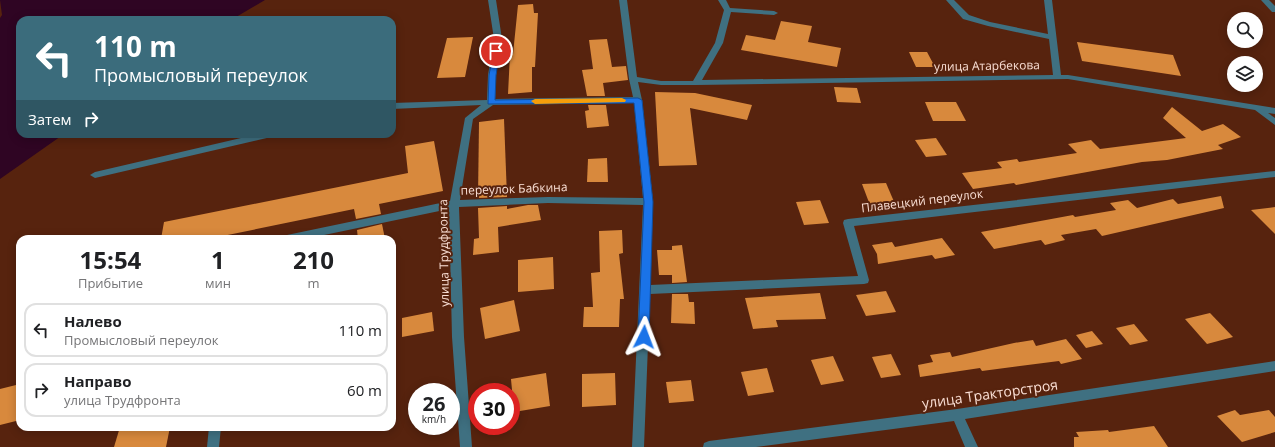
<!DOCTYPE html>
<html lang="ru">
<head>
<meta charset="utf-8">
<style>
	body { margin:0; font-family:"Open Sans",sans-serif; background:#f6f6f6; color:#202124; height:100vh; display:flex; flex-direction:column; font-size:15px; white-space:nowrap }
	* { box-sizing:border-box; margin:0 }
	p { font-size:13px; color:#757577 }
	.icon { flex:none; width:22px; height:22px; fill:none; stroke:currentColor; stroke-width:2; stroke-linecap:round; stroke-linejoin:round }
	.map { position:relative; flex:1; overflow:hidden }
	.details { position:absolute; left:16px; top:235px; width:380px; height:196px; display:flex; flex-direction:column; background:#fff; border-radius:12px; box-shadow:0 2px 10px #0003 }
	.details>* { flex:none }
	.banner { position:absolute; left:16px; top:16px; width:380px; height:122px; border-radius:12px; box-shadow:0 2px 10px #0003; background:#3b6c7c; color:#fff; overflow:hidden }
	.fabs { position:absolute; left:1227px; top:12px; display:grid; gap:8px }
	.fabs a { display:grid; place-items:center; width:36px; height:36px; border-radius:50%; background:#fff; box-shadow:0 2px 10px #0003; font-size:20px }
	.speed { position:absolute; left:408px; top:383px; display:flex; gap:8px; font-size:20px; font-weight:700; text-align:center }
	.speed>* { display:grid; place-content:center; width:52px; height:52px; border-radius:50%; background:#fff; box-shadow:0 2px 10px #0003; line-height:1 }
	.speed small { font-size:10px; font-weight:400 }
	.speed .limit { border:6px solid #d22; background:#fff; color:#111 }
	.pin { position:absolute; display:grid; place-items:center; width:34px; height:34px; color:#fff; margin:-17px; border:2px solid #fff; border-radius:50%; box-shadow:0 1px 4px #0007 }
	.me { position:absolute; width:44px; margin:-22px; rotate:3deg; stroke-linejoin:round; filter:drop-shadow(0 0 3px #0008) }
	.turn { display:flex; align-items:center; gap:14px; height:84px; padding:0 12px; font-size:18px }
	.turn .icon { width:52px; height:52px; stroke-width:2.5 }
	.turn b { display:block; font-size:28px; line-height:34px }
	.then { display:flex; align-items:center; height:38px; padding:0 12px; background:#0003; gap:8px; font-size:15px }
	.eta { display:flex; justify-content:space-evenly; align-items:center; height:68px; text-align:center }
	.eta b { font-size:24px; font-weight:700; line-height:28px }
	ul { padding:0; list-style:none }
	li { display:flex; align-items:center; gap:12px; height:54px; margin:0 8px 6px; padding:0 4px; border:2px solid #e0e0e0; border-radius:12px }
	li div { flex:1 }
	li b { display:block; font-size:15px }
	li em { font-style:normal }
	.map>svg:first-child { display:block }
</style>
</head>
<body>
<div class="map">
<svg width="1275" height="447" viewBox="0 0 1275 447">
	<rect width="100%" height="100%" fill="#57230e"/>
	<polygon fill="#2f0523" points="0,0 265,0 231,20 20,20 20,134 64,134 0,179 0,18 2,15"/>
	<g fill="#d8893d">
		<polygon points="533,4 534,13 538,13 535,67 532,67 532,92 508,94 510,54 513,54 518,5"/>
		<polygon points="781,21 812,26 808,42 841,48 837,67 741,50 746,35 775,40"/>
		<polygon points="473,37 465,77 437,78 447,38"/>
		<polygon points="607,39 612,67 626,66 628,80 603,83 605,96 587,96 582,70 593,69 589,40"/>
		<polygon points="1077,42 1173,55 1181,76 1082,61"/>
		<polygon points="909,52 927,52 935,67 916,67"/>
		<polygon points="834,87 857,88 861,103 837,102"/>
		<polygon points="655,92 695,93 752,105 747,120 690,108 697,165 659,166"/>
		<polygon points="925,102 956,102 966,121 933,121"/>
		<polygon points="588,105 606,105 609,126 587,128 585,111 589,110"/>
		<polygon points="1172,107 1202,131 1223,124 1241,137 1218,145 1223,149 1167,160 1142,162 1016,185 1014,183 973,189 962,173 1002,168 997,162 1017,159 1019,162 1077,153 1068,144 1091,140 1100,149 1186,138 1163,118"/>
		<polygon points="504,119 507,197 478,198 479,122"/>
		<polygon points="936,138 947,155 926,157 915,140"/>
		<polygon points="434,141 443,191 379,204 381,214 356,219 354,209 208,239 161,239 164,222 408,173 405,146"/>
		<polygon points="607,158 608,182 587,182 588,159"/>
		<polygon points="886,183 895,204 870,205 862,184"/>
		<polygon points="1221,196 1224,208 1102,236 1096,229 1061,235 1065,240 1045,245 1041,240 994,249 981,232 1073,215 1075,217 1116,210 1110,203 1128,200 1137,208 1173,199 1178,204"/>
		<polygon points="820,200 829,223 804,225 796,202"/>
		<polygon points="528,205 538,205 541,220 498,227 499,252 473,255 474,239 479,238 478,208 507,206 507,209"/>
		<polygon points="1275,207 1275,234 1251,210"/>
		<polygon points="382,224 385,239 358,239 357,230"/>
		<polygon points="622,230 623,253 619,254 624,299 620,299 619,327 583,327 584,307 593,307 591,273 600,272 599,231"/>
		<polygon points="942,238 955,255 935,259 932,255 878,264 877,254 872,245 892,242 895,247"/>
		<polygon points="682,245 687,282 672,283 672,275 659,275 657,250 672,250 672,246"/>
		<polygon points="553,257 554,289 518,292 518,260"/>
		<polygon points="886,291 896,312 866,316 856,295"/>
		<polygon points="820,293 826,319 776,320 778,327 753,329 745,298"/>
		<polygon points="672,294 688,294 689,302 694,302 695,324 671,323"/>
		<polygon points="514,300 520,331 485,339 480,308"/>
		<polygon points="432,312 434,331 402,337 402,318"/>
		<polygon points="1210,313 1233,337 1207,344 1185,319"/>
		<polygon points="1134,324 1148,341 1130,345 1116,328"/>
		<polygon points="1092,331 1103,344 1086,348 1076,335"/>
		<polygon points="1066,339 1082,359 1061,364 1059,361 982,371 980,368 920,377 918,365 933,362 930,355 950,352 952,357 1014,343 1033,340 1036,346"/>
		<polygon points="891,354 901,375 881,378 872,357"/>
		<polygon points="833,356 844,381 821,385 811,360"/>
		<polygon points="767,368 774,392 748,396 741,372"/>
		<polygon points="546,373 550,406 514,412 511,379"/>
		<polygon points="615,373 616,405 582,407 582,374"/>
		<polygon points="691,380 694,401 669,403 666,382"/>
		<polygon points="20,384 20,420 0,425 0,389"/>
		<polygon points="1235,410 1240,415 1269,410 1275,417 1275,432 1242,442 1217,416"/>
		<polygon points="1154,426 1168,447 1074,447 1074,437 1079,437 1076,432 1108,430 1109,432"/>
		<polygon points="120,427 170,427 166,447 114,447"/>
	</g>
	<g fill="none" stroke-linecap="round" stroke-linejoin="round">
		<g fill="#3f7081" fill-rule="evenodd">
			<path d="M488 0H496L502 39 496 75 495 99 633 97 629 79 619 0H627L637 77 661 81H693L715 43 724 10 718 0H726L730 8 774 11 778 13 774 15 731 12 723 43 702 80 1053 75 1049 39 988 26 963 19 946 0H954L969 15 990 22 1048 34 1044 0H1052L1061 75H1068L1275 108V114L1268 113 1275 118V125L1255 110 1068 79 696 85H661L638 82 642 100 653 202 650 285 858 276 843 223 844 220 848 219 1275 171V177L854 226 869 280 868 283 864 284 650 294 644 447H632L643 205 548 203 459 207 464 337 472 447H460L452 337 449 209 305 239H282L283 236 287 235 450 201 465 118 481 105 392 109V103L487 100 488 75 494 39ZM634 103 643 198 548 197 460 200 473 119 493 105Z"/>
			<polygon points="1261,0 1269,0 1275,6 1275,12 1272,12"/>
			<polygon points="258,134 275,134 271,137 95,178 90,175 95,172"/>
			<polygon points="1275,361 1275,371 965,419 978,447 965,447 954,421 756,447 703,447 704,443 709,441 957,409"/>
			<polygon points="209,427 221,427 219,447 207,447"/>
		</g>
	</g>
	<polygon fill="#1a73e8" stroke="#114b97" points="494,49 499,49 500,51 496,75 495,100 638,98 642,100 653,202 649,337 647,340 644,341 640,340 638,337 644,202 634,103 488,104 489,75"/>
	<polygon fill="#f59e0b" points="622,98 626,100 625,102 535,104 531,101 535,99"/>
	<g text-anchor="middle" stroke-width="4" stroke-linejoin="round" paint-order="stroke">
		<g font-size="12" fill="#fadfd5" stroke="#57230e">
			<text transform="translate(987 66) rotate(-1)" y="4">улица Атарбекова</text>
			<text transform="translate(514 189) rotate(-2)" y="4">переулок Бабкина</text>
			<text transform="translate(922 201) rotate(-7)" y="4">Плавецкий переулок</text>
			<text transform="translate(444 253) rotate(-91)" y="4">улица Трудфронта</text>
		</g>
		<g font-size="14" fill="#fadfd5" stroke="#57230e">
			<text transform="translate(990 394) rotate(-8)" y="5">улица Тракторстроя</text>
		</g>
	</g>
</svg>
<div class="fabs">
<a><svg class="icon" aria-label="search" viewBox="0 0 24 24"><circle cx="10" cy="10" r="6"/><path d="M15 15l6 6"/></svg></a>
<a><svg class="icon" aria-label="layers" viewBox="0 0 24 24"><path d="M12 4l9 5-9 5-9-5zM3 14l9 5 9-5"/></svg></a>
</div>
<div class="speed"><div>26<small>km/h</small></div><div class="limit">30</div></div>
<div class="pin" style="left:496px;top:51px;background:#d93025"><svg class="icon" aria-label="arrive" viewBox="0 0 24 24"><path d="M6 21V4h12l-3 4 3 4H6"/></svg></div>
<svg class="me" style="left:644px;top:337px" viewBox="-20 -20 40 40"><path d="M0-17L14 15 0 8-14 15z" fill="#1a73e8" stroke="#fff" stroke-width="4"/></svg>
<div class="banner">
<div class="turn"><svg class="icon" aria-label="left" viewBox="0 0 24 24"><path d="M17 20v-9H6M10 6l-5 5 5 5"/></svg><div><b>110 m</b>Промысловый переулок</div></div>
<div class="then">Затем<svg class="icon" aria-label="right" viewBox="0 0 24 24"><path d="M7 20v-9h11M14 6l5 5-5 5"/></svg></div>
</div>
<section class="details">
<div class="eta">
<div><b>15:54</b><p>Прибытие</p></div>
<div><b>1</b><p>мин</p></div>
<div><b>210</b><p>m</p></div>
</div>
<ul>
<li><svg class="icon" aria-label="left" viewBox="0 0 24 24"><path d="M17 20v-9H6M10 6l-5 5 5 5"/></svg><div><b>Налево</b><p>Промысловый переулок</p></div><em>110 m</em></li>
<li><svg class="icon" aria-label="right" viewBox="0 0 24 24"><path d="M7 20v-9h11M14 6l5 5-5 5"/></svg><div><b>Направо</b><p>улица Трудфронта</p></div><em>60 m</em></li>
</ul>
</section>
</div>
</body>
</html>
